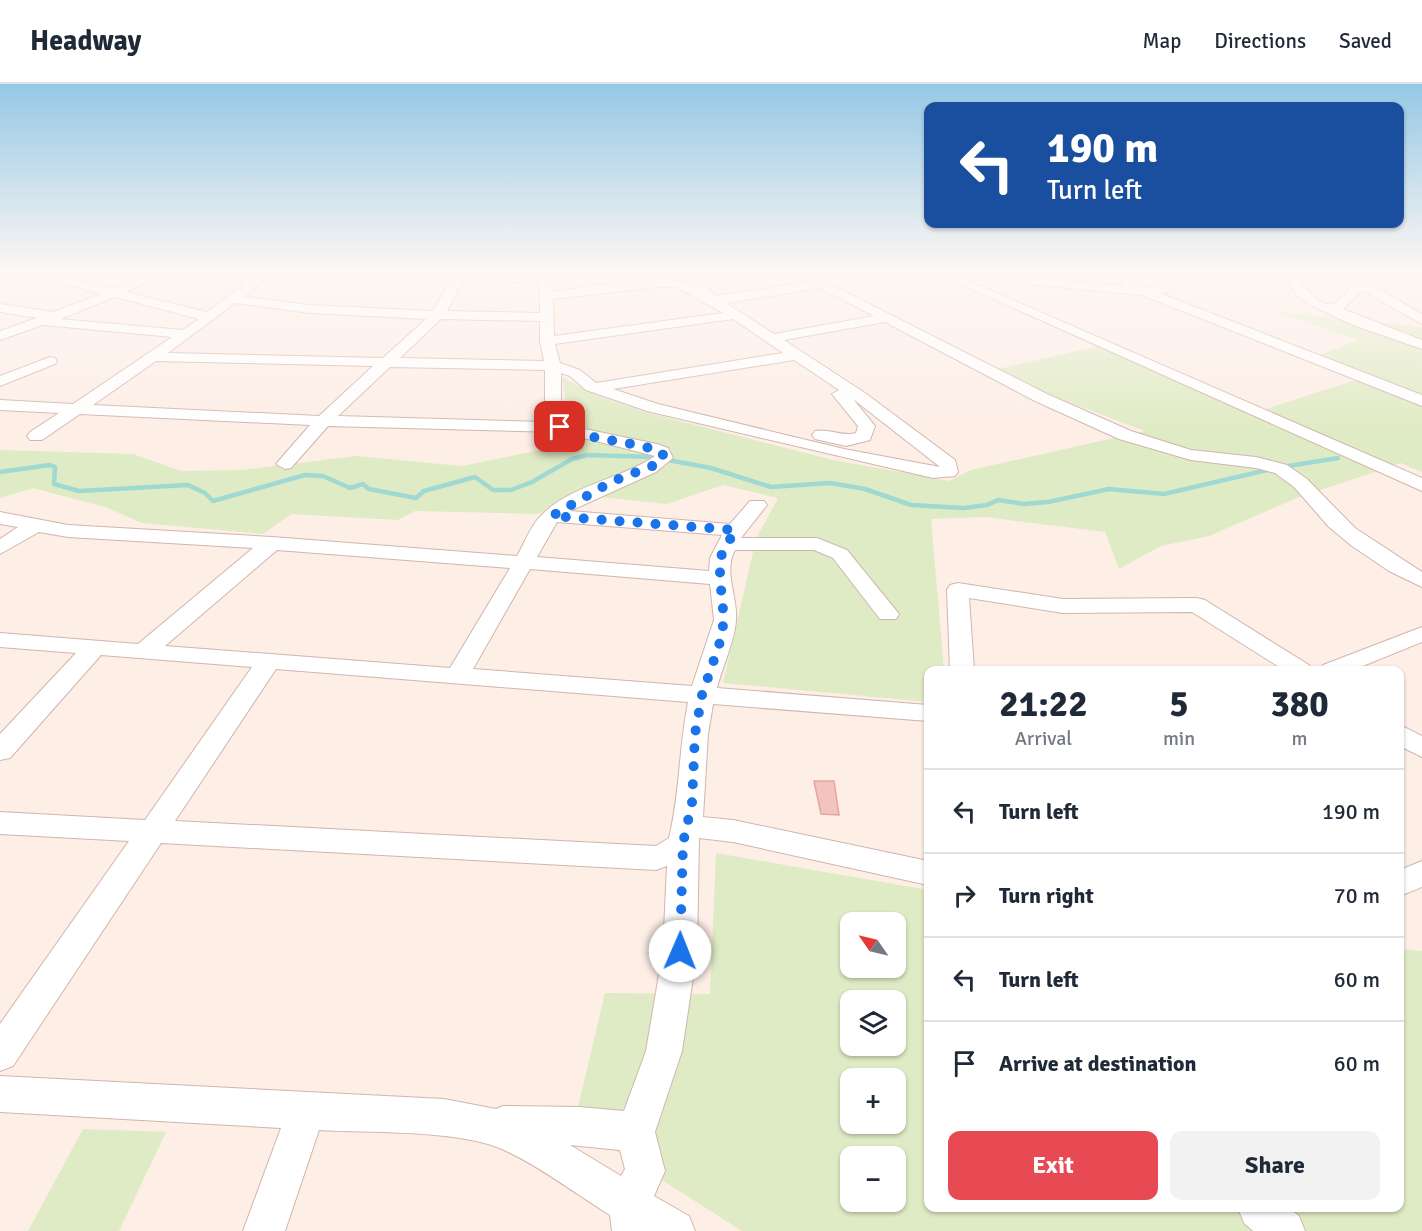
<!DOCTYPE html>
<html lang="en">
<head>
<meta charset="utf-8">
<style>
	body { margin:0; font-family:Signika,sans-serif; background:#f2f2f3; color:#1f2937; height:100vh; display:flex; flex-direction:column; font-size:22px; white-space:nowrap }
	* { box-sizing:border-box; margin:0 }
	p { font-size:20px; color:#747a83 }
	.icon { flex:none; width:33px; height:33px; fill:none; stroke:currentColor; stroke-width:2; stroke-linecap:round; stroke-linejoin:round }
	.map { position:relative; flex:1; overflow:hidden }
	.panel { position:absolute; left:924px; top:582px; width:480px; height:546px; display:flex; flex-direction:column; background:#fff; border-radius:12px; box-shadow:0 2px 4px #0004 }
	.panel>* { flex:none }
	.hud { position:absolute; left:924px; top:18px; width:480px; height:126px; border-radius:12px; box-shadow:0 2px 4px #0004; background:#1a4fa0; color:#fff; overflow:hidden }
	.needle { width:39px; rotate:304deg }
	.controls { position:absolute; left:840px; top:828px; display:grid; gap:12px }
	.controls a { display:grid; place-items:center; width:66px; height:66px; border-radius:12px; background:#fff; box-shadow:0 2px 4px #0004; font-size:30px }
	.pin { position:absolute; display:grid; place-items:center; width:51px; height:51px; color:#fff; margin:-26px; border-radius:12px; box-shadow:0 3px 9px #0006 }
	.me { position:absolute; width:66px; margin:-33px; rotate:1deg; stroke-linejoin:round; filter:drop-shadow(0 0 4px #0008) }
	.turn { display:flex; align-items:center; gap:21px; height:126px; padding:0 24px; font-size:27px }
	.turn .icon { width:78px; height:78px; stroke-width:2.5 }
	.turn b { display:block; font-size:42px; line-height:51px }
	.eta { display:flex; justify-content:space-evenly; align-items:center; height:102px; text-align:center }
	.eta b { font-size:36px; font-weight:700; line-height:42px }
	.primary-button { display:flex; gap:12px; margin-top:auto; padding:12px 24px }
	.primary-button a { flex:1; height:69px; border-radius:12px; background:#e84a53; color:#fff; font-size:24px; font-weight:700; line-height:69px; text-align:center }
	.primary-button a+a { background:#f2f2f3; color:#1f2937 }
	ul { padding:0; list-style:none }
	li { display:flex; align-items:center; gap:18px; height:84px; padding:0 24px; border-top:2px solid #e0e1e3 }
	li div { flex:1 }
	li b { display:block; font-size:22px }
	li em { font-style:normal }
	header { display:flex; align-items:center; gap:36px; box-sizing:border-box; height:84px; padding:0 30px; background:#fff; border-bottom:2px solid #e0e1e3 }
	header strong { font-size:28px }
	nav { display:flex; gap:33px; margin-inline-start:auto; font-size:21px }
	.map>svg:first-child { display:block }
</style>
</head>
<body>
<header>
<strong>Headway</strong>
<nav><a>Map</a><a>Directions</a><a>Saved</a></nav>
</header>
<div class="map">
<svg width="1422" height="1147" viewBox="0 0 1422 1147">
	<rect width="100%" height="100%" fill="#fdeee6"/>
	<g fill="#dfebc4" fill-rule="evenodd">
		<polygon points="1272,227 1422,243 1422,388 1401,379 1297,414 1209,452 1161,462 1119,485 1105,448 985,433 931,435 944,586 928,586 928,618 723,599 756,455 778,414 723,401 667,420 571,410 538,430 415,427 398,436 291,430 263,450 142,439 105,423 33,404 0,414 0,366 133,370 181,387 241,386 356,372 462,382 555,363 569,337 562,293 595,311 641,327 833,376 949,397 971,386 1145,347 1063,316 998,285 1103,261 1250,330 1368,292 1317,272 1359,256"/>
		<path d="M716 769 928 806V1124H1400V865L1422 867V1147H742L574 1040 605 909 710 910ZM850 838H896V884H850ZM850 916H896V962H850ZM850 994H896V1040H850ZM850 1072H896V1118H850Z"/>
		<polygon points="83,1045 166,1048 119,1147 28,1147"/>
	</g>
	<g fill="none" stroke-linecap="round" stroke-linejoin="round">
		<g stroke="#a0d9d2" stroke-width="4.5">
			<polyline points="1282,383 1338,374"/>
			<polyline points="0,388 50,381 55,383 54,400 79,407 188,401 205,409 213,417 305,391 323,392 350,404 363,400 369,405 416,414 424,407 475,393 493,406 511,406 532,398 572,375 588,371 652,373 711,384 771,403 830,399 865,405 911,421 964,424 987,421 998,416 1024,420 1048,418 1109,405 1164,410 1272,385"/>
		</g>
	</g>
	<polygon fill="#f3c4bd" stroke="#e5a59e" stroke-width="1.5" points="814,697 834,697 839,731 821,730"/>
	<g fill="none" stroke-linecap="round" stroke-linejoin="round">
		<defs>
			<g id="minor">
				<path d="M21 187H41L112 205 152 187H168L126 208 207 228 244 201 195 187H217L251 195 261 187H275L244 213 310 221 433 227 451 196 319 191 313 187H468L467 189 540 192V187H552L553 208C586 204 663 187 691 201L685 193 690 187H702L698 193 715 212 809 198 789 187H804L1047 310 1131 347 1191 366 1256 373 1287 381 1307 395 1355 444 1422 488V503L1389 487 1352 462 1329 443 1294 403 1275 389 1256 384 1191 376 1119 355 1035 317 885 238 784 256 865 309 955 376 958 388 955 392 933 394 647 327 586 306 570 292 561 289V335L575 343 657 360 668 364 673 374 656 388 570 427 730 440 750 417H764L767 421 741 454H817L847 466 899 530 896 535H880L833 474 814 466H735C723 488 738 513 736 536 735 556 722 584 717 604L928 621V637L713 620 708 650 703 733 733 736 928 777V801L733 758 699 754 697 867 682 967 655 1048 665 1087 654 1112 689 1132 695 1147H612L610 1131C577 1111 523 1070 488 1060 437 1046 372 1049 319 1046L285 1147H243L281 1044 0 1028V992L444 1015 496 1025 503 1022 580 1023 624 1027 646 967 663 867 667 782 656 786 161 759 13 982 0 987V940L129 757 0 750V728L145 736 252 583 101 571 10 674 0 676V650L76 569 0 563V549L138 560 253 464 68 453 39 448 0 470V455L18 443 0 440V428L68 441 272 453 517 472C524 460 529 446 537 436 567 401 618 397 655 372L560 348 328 342 291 384 285 385 276 380 310 341 80 330 42 356H30L27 352 30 348 59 329 0 326V316L73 320 172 253 43 241 0 256V247L37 234 0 228V220L53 228 101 210ZM463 196 540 199V229L447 227ZM657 203H676L723 229 554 252 553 215ZM820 204 874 232 774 250 726 219ZM115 213 199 235 183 246 60 235ZM235 219 310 229 426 235 383 274 168 269ZM441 235 540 237V257L544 277 400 274ZM733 235 783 269 596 299 580 286 560 279 555 260ZM794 276 839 306 832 310 858 342 856 349C842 353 829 344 815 347L812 351 815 355 846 362 870 356 875 342 853 315 940 383 844 365 658 320 613 305ZM156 277 373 282 319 332 93 321ZM390 283 545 286V338L338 332ZM557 438 722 451 710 474 709 487 537 473ZM277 466 510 484 450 584 165 562ZM530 485 710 500 714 536 692 602 473 585ZM276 585 688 618C679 663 680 709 669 754L656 762 175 737ZM570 1061 620 1066 625 1085 621 1092Z"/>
				<path d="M931 187H947L957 191 958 187H968L1125 202 1111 187H1124C1161 224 1159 187 1196 187L1167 208 1159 209 1422 311V322L1142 211 962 194 1422 394V407Z"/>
				<path d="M1280 187H1292C1300 198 1320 228 1337 218 1343 214 1349 205 1354 200L1340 187H1353L1365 197 1422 230V240L1362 206 1343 225 1422 256V265L1353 241 1310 221 1297 211Z"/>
				<polygon points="50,273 55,274 57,277 55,280 0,302 0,292"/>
				<polygon points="958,499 1063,515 1197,514 1205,516 1309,581 1312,586 1284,586 1192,528 1063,529 969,514 974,586 950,586 947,506 950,501"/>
				<polygon points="1422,543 1422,558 1353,586 1320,586 1323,581"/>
				<polygon points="1400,641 1422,652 1422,673 1400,662"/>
				<polygon points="1422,777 1422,803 1400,812 1400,786"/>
				<polygon points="1238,1124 1289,1124 1299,1132 1305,1147 1253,1147 1244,1139"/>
			</g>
		</defs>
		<use href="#minor" stroke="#d1b5ae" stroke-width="2"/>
		<use href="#minor" fill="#fff" fill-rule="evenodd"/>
	</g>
	<linearGradient id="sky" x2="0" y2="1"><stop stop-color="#95c8e5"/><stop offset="0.54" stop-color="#fef7f4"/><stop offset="1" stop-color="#fef7f4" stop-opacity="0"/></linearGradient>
	<rect width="1422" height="348" fill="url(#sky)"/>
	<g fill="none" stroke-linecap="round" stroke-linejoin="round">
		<path stroke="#1a73e8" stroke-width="10" stroke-dasharray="0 18" d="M560 343C592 357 629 356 662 368L664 374 655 381 611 398 552 432 735 446 720 474V494L724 536 720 558 702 611 695 650 692 719 683 759 680 867"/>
	</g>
</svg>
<div class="controls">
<a><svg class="needle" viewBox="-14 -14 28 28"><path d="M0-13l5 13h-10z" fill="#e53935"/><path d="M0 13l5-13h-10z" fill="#747a83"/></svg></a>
<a><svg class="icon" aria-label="layers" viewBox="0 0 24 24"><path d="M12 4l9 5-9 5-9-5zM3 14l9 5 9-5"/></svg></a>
<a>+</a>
<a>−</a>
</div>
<div class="pin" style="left:560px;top:343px;background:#d93025"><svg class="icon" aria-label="arrive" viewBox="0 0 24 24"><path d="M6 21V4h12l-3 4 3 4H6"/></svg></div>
<svg class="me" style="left:680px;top:867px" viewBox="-20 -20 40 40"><circle r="19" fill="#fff"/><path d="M0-13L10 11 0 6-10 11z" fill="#1a73e8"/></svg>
<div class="hud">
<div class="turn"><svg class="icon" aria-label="left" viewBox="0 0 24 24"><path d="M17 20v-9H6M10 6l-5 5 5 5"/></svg><div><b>190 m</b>Turn left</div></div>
</div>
<section class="panel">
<div class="eta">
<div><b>21:22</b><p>Arrival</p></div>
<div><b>5</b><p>min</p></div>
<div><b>380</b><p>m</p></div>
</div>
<ul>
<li><svg class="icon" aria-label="left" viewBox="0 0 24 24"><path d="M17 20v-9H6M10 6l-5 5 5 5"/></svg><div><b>Turn left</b></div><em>190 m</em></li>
<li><svg class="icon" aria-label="right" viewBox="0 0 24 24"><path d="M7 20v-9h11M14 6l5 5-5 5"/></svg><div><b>Turn right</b></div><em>70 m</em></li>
<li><svg class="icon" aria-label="left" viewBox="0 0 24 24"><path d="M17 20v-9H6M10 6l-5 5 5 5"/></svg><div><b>Turn left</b></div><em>60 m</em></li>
<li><svg class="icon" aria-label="arrive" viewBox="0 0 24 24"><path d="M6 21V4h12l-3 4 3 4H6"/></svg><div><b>Arrive at destination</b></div><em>60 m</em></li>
</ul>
<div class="primary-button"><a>Exit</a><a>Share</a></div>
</section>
</div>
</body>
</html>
